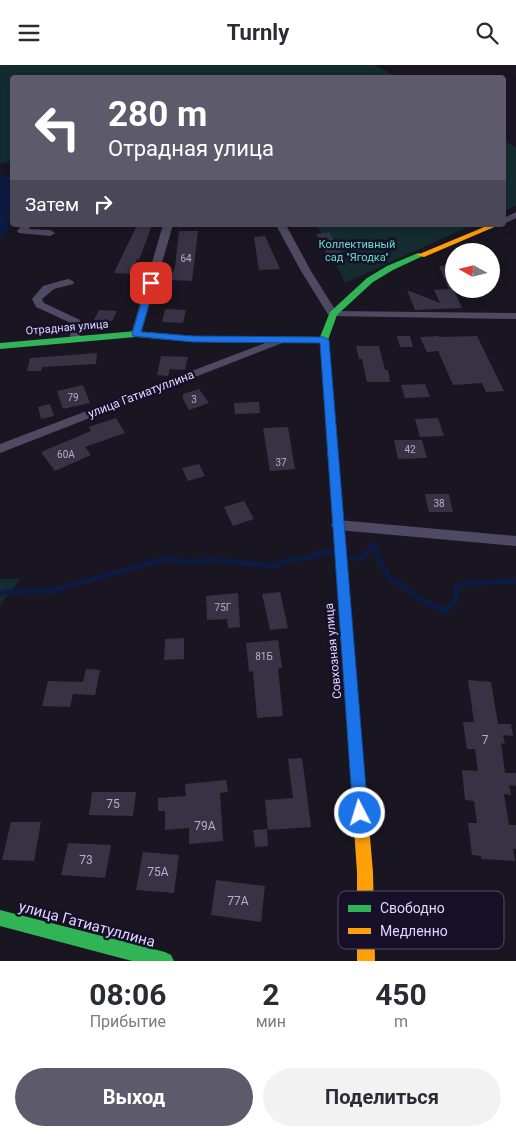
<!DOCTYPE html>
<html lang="ru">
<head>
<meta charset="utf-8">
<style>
	body { margin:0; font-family:Roboto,sans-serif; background:#f2f2f3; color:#2b2b33; height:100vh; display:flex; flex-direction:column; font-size:19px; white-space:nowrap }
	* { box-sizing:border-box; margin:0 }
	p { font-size:16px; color:#7c7c81 }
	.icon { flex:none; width:28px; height:28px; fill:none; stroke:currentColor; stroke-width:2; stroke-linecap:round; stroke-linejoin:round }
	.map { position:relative; height:896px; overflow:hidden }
	.drawer { display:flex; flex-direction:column; background:#fff; flex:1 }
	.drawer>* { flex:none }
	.top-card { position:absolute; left:10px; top:10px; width:496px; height:152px; border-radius:5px; box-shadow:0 2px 12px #0003; background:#5d5a6c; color:#fff; overflow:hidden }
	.needle { width:32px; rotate:278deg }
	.fabs { position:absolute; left:445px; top:178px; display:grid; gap:10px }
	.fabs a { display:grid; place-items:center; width:55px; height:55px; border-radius:50%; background:#fff; box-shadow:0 2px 12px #0003; font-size:25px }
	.pin { position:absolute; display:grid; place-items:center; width:42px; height:42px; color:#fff; margin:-21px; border-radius:10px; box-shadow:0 2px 8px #0006 }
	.me { position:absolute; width:55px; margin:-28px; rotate:355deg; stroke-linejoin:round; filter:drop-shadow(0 0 4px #0008) }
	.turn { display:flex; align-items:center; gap:18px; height:105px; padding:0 15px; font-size:22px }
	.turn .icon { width:65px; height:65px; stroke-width:2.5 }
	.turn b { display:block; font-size:35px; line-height:42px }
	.then { display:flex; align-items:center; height:48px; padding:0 15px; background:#0003; gap:10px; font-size:19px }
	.eta { display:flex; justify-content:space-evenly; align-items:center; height:85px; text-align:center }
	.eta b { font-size:30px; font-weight:700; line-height:35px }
	.cta { display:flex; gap:10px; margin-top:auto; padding:10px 15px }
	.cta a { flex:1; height:58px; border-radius:30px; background:#5d5a6c; color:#fff; font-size:20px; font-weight:700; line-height:58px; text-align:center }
	.cta a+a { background:#f2f2f3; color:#2b2b33 }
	header { display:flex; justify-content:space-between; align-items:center; height:65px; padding:0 15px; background:#fff; font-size:22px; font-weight:700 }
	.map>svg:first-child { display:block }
</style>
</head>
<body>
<header><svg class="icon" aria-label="menu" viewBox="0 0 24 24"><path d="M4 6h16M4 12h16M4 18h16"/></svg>Turnly<svg class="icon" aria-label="search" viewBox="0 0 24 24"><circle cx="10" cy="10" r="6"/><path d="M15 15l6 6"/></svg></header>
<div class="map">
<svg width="516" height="896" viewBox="0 0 516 896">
	<rect width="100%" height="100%" fill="#191622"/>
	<g fill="#142c30">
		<polygon points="0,0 375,0 397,12 12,12 12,96 0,99"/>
		<polygon points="504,75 516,83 516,140 504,146"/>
		<polygon points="317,160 472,160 345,218"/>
		<polygon points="0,514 20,514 0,540"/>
	</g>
	<polygon fill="#0c1b43" points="12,109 12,148 5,170 0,171 0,112"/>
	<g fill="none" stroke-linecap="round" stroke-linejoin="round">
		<g stroke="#0c1b43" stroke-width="5">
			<polyline points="352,492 357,495 360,494 374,479 381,499 390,514 402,520 421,535 447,547 449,541 457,534 456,522 468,518 516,516"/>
			<polyline points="0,529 7,527 50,526 165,494 189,497 211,495 276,501 287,496 315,491 320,487 331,487"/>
		</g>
	</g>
	<g fill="#383344">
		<polygon points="137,160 152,160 139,195 137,194 132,209 114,208"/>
		<polygon points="179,166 198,166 192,216 170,215 175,202"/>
		<polygon points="329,167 342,189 328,191 316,169"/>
		<polygon points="265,171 280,204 259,205 254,172"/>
		<polygon points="454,200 454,225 462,243 415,245 407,225 440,238 434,225 449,224 439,201"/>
		<polygon points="165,244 186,245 183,258 162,257"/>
		<polygon points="99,245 117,246 112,256 94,255"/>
		<polygon points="397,271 410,271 413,282 400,282"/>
		<polygon points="438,271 439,272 477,271 504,326 486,327 482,318 453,320 438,286 427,287 420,272"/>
		<polygon points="356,281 379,281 385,305 388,305 390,317 367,317 362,294 359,294"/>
		<polygon points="97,288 96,299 42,302 41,306 27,306 30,293"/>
		<polygon points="161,291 188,292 185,305 170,304 168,311 157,310"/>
		<polygon points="425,319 430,332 405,333 401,320"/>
		<polygon points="83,320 90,338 63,344 57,326"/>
		<polygon points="199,324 209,338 189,345 183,334 183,329"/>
		<polygon points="259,337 260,348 235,349 234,338"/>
		<polygon points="50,339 54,351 41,354 38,342"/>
		<polygon points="116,353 125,368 85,382 91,390 55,406 41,387 91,366 89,362"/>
		<polygon points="438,353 444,371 420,372 415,354"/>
		<polygon points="288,362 295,404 270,406 263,363"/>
		<polygon points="394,375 422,375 427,393 398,394"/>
		<polygon points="199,399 205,411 188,416 182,403"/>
		<polygon points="425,429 449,429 453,447 429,447"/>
		<polygon points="244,436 254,454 233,461 224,442"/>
		<polygon points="280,527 288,563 270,565 262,529"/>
		<polygon points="238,528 240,562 228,563 227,554 207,555 206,531"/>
		<polygon points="184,573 184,594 164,595 165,574"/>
		<polygon points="278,575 282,603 278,604 283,651 257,653 253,606 249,607 246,578"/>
		<polygon points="86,604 100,605 95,630 73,629 70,642 42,641 48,616 83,617"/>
		<polygon points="468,615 491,617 498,659 511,659 513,671 503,670 505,679 501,678 505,708 516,708 516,721 509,720 511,730 504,729 509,760 516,760 516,784 513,784 515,796 481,794 481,791 472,790 468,758 477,758 474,736 465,735 462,705 478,706 475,684 467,684 463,657 474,657"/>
		<polygon points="302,693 311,762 268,765 265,735 293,733 288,694"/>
		<polygon points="226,715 228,727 220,728 223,776 189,779 189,763 165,765 165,746 158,746 158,733 186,731 185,719"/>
		<polygon points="92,727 136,727 133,751 89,750"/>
		<polygon points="11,757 41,757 34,796 2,795"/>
		<polygon points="267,764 268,781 255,782 253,765"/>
		<polygon points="68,778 111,780 105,813 61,810"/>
		<polygon points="143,787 179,790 174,828 136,825"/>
		<polygon points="216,815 265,821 261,857 211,850"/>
	</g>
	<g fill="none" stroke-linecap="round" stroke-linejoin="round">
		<g fill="#4e4a63" fill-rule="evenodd">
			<polygon points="516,147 516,153 504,159 504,153"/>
			<polygon points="22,160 32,160 29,164 50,165 55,168 50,171 19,168 17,166"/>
			<polygon points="163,160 173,160 141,269 136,272 132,271 131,269"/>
			<polygon points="276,160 286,160 311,206 336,246 516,248 516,254 329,251 301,206"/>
			<polygon points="64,215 69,214 74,217 73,219 54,224 42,234 44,238 80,255 80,273 75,276 70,273 71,258 36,242 32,234 43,221"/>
			<polygon points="281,272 286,275 285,277 0,388 0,379"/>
			<polygon points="338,455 516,471 516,481 338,465 333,464 331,460 333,456"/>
		</g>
		<g fill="#30b455" fill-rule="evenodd">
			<polygon points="418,188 425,190 393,205 373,217 337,250 328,275 353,575 352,579 347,581 342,579 341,575 320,278 193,277 136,272 0,284 0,278 136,266 193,271 320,272 330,247 367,213 387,201"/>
			<polygon points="0,845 165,887 171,890 174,896 132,896 0,861"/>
		</g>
		<g fill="#ff9f0a" fill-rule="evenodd">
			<polygon points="489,160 499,160 424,192 417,190"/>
			<polygon points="347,569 352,571 353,575 373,807 375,896 357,896 357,807 341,575 342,571"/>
		</g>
	</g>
	<polygon fill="#1a73e8" stroke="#114b97" points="151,216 155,218 141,267 193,271 324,272 329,275 368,748 366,754 360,756 355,754 353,748 320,278 193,277 133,271 132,269 147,218"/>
	<g text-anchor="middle" stroke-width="5" stroke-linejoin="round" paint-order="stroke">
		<g font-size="10" fill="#b5aed0">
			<text x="186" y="197">64</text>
			<text x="73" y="336">79</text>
			<text x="194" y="338">3</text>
			<text x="410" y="388">42</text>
			<text x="66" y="393">60А</text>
			<text x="281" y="401">37</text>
			<text x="439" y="442">38</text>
			<text x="223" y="546">75Г</text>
			<text x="264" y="595">81Б</text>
		</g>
		<g font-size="11" fill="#62dfcb" stroke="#161028">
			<text x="357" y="183">Коллективный<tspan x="357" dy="13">сад "Ягодка"</tspan></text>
		</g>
		<g font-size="11" fill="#dfd7ff" stroke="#161028">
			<text transform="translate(67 262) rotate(-5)" y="4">Отрадная улица</text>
		</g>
		<g font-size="12" fill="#dfd7ff" stroke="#161028">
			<text transform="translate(141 329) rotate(-21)" y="4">улица Гатиатуллина</text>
			<text transform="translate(333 586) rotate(-95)" y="4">Совхозная улица</text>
		</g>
		<g font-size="12" fill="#b5aed0">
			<text x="485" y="679">7</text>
			<text x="113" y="743">75</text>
			<text x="205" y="765">79А</text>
			<text x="86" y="799">73</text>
			<text x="158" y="811">75А</text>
			<text x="238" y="840">77А</text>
		</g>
		<g font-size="15" fill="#dfd7ff" stroke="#161028">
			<text transform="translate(87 859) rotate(15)" y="5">улица Гатиатуллина</text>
		</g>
	</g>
	<rect x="338" y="826" width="166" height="58" rx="8" fill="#161028" stroke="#524c68" stroke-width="1"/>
	<rect x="348" y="840" width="23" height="7" fill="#30b455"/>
	<rect x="348" y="863" width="23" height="6" fill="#ff9f0a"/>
	<g font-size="14" fill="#dfd7ff">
		<text x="380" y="848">Свободно</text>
		<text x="380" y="871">Медленно</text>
	</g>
</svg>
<div class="fabs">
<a><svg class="needle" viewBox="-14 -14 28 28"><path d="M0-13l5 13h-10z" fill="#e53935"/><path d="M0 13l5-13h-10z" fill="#7c7c81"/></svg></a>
</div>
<div class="pin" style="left:151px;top:218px;background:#d93025"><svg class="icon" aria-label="arrive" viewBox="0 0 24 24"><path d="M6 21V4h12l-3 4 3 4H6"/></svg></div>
<svg class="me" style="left:360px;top:748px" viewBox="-20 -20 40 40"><circle r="17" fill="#1a73e8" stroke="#fff" stroke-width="3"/><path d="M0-11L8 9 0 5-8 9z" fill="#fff"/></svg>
<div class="top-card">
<div class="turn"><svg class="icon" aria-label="left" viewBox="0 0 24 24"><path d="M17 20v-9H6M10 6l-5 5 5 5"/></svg><div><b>280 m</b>Отрадная улица</div></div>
<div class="then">Затем<svg class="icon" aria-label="right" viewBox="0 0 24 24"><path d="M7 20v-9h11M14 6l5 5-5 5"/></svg></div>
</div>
</div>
<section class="drawer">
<div class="eta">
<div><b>08:06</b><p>Прибытие</p></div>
<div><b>2</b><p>мин</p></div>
<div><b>450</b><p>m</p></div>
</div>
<div class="cta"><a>Выход</a><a>Поделиться</a></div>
</section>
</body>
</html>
